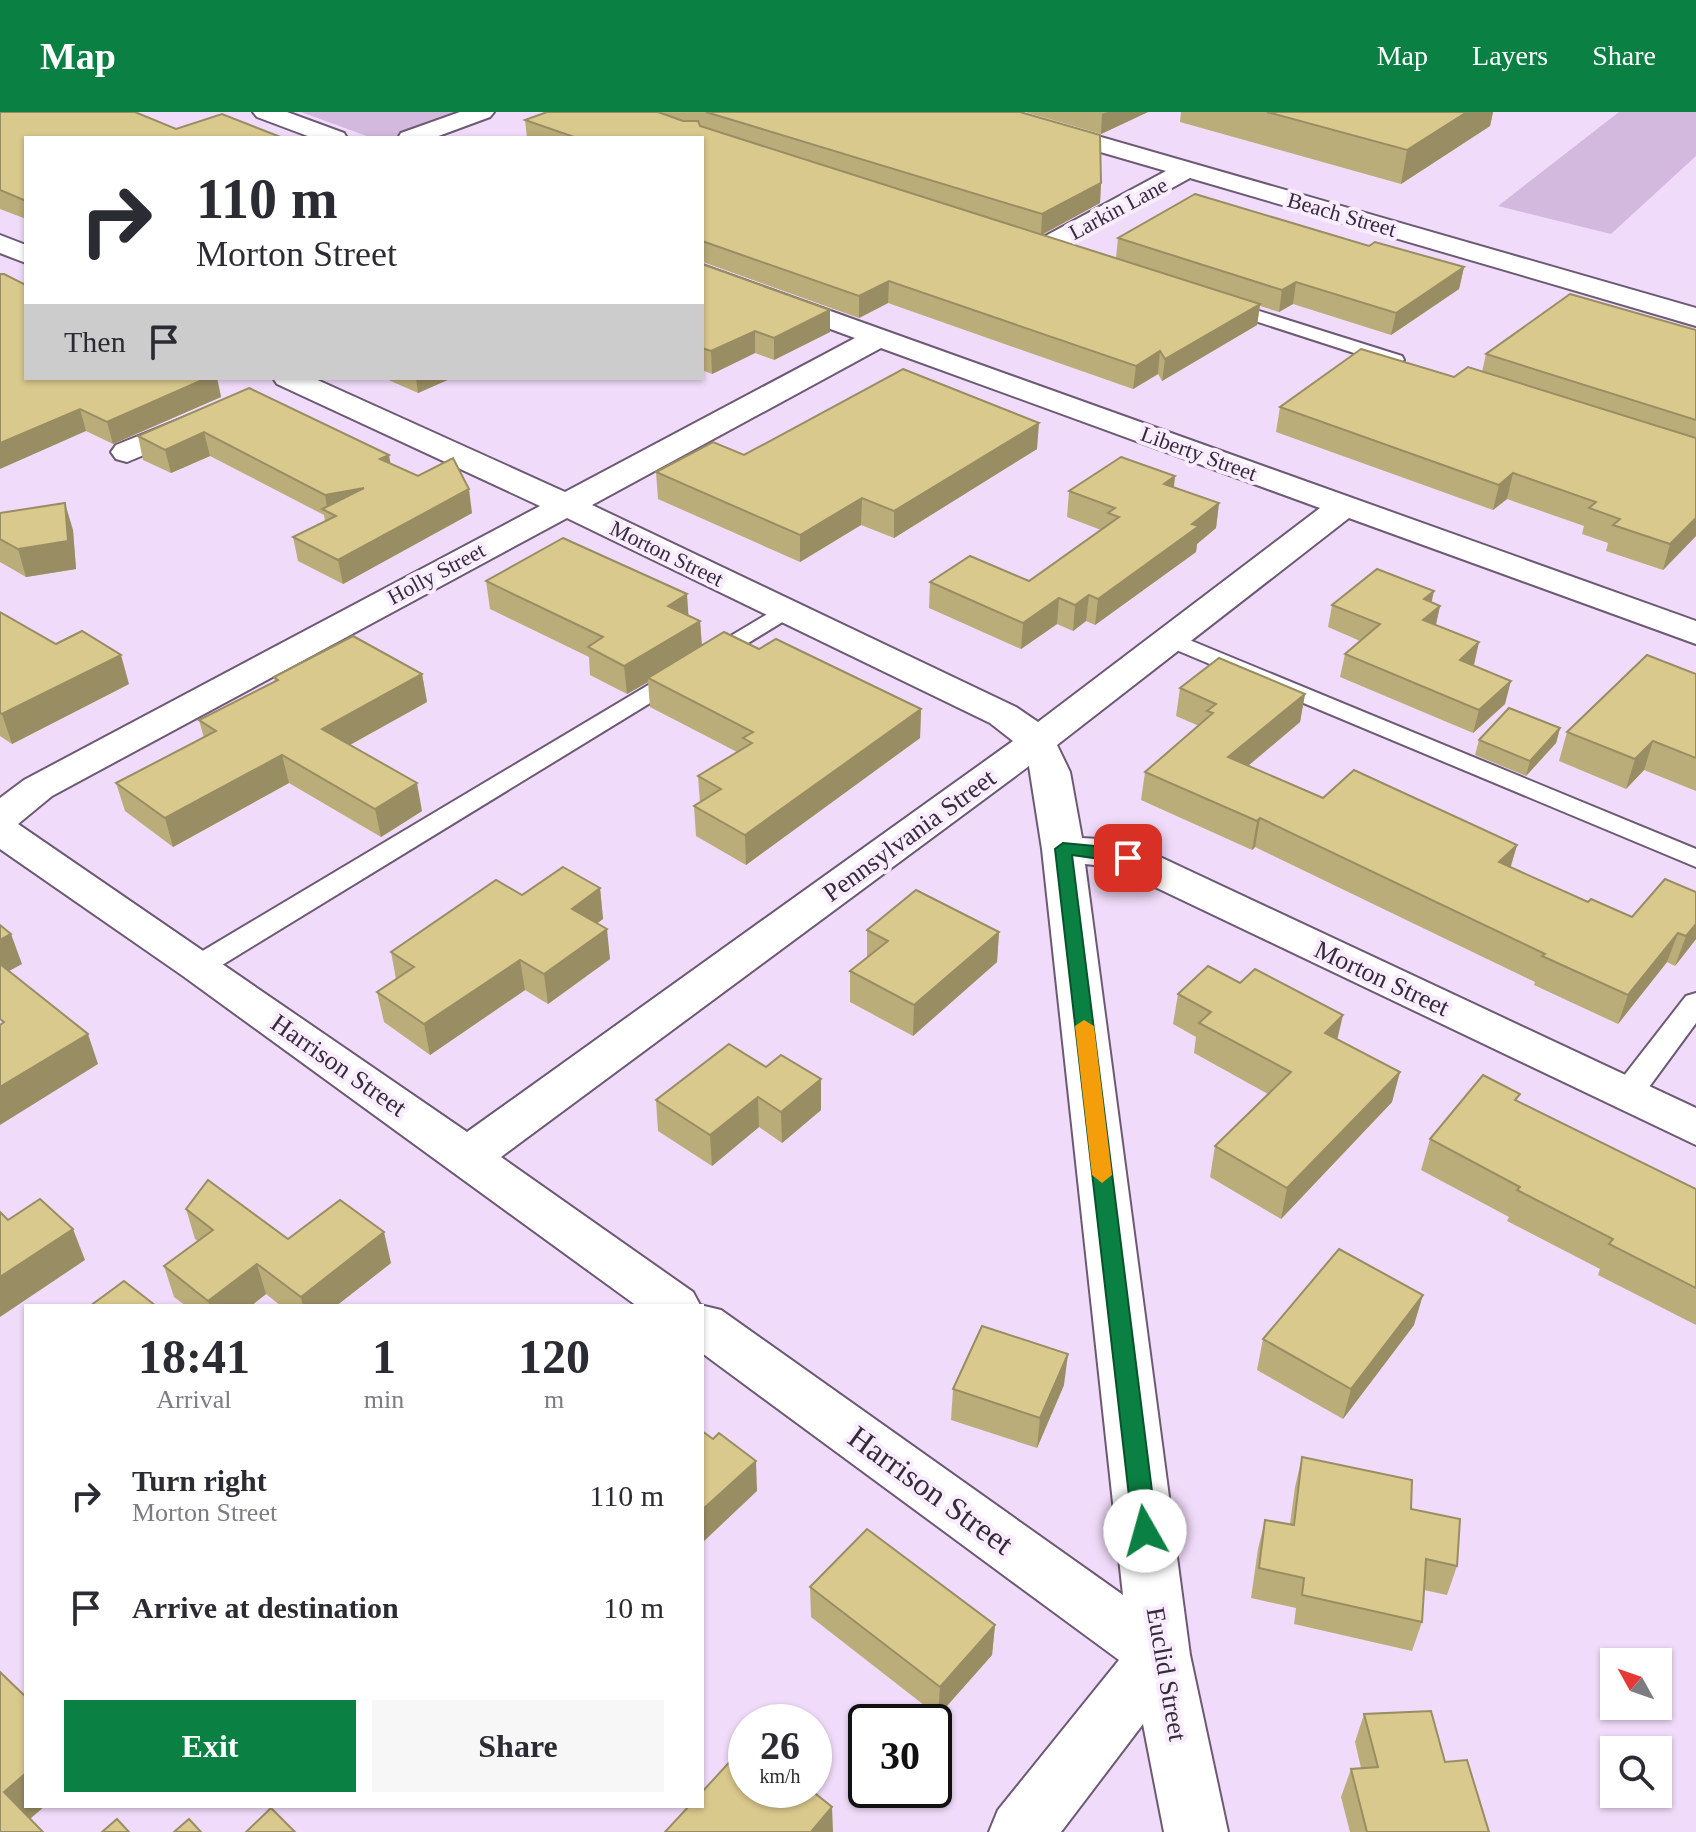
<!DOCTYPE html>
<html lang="en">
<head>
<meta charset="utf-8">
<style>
	body { margin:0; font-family:"Times New Roman",serif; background:#f7f7f7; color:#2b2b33; height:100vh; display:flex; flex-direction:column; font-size:30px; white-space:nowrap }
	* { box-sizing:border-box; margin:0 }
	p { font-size:26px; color:#7c7c81 }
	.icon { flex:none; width:44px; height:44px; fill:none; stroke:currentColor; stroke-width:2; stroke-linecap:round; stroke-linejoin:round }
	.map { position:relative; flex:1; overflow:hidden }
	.sheet { position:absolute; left:24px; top:1192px; width:680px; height:504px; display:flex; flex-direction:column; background:#fff; border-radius:0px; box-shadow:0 2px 6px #0004 }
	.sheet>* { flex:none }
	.top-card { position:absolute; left:24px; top:24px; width:680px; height:244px; border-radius:0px; box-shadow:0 2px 6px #0004; background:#fff; color:#2b2b33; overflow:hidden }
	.needle { width:52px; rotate:310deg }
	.tools { position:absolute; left:1600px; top:1536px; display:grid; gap:16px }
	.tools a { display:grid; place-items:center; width:72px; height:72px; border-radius:0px; background:#fff; box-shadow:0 2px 6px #0004; font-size:40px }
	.speed { position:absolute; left:728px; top:1592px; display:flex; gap:16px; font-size:40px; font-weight:700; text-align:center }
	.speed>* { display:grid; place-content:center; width:104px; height:104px; border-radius:50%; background:#fff; box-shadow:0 2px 6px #0004; line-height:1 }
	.speed small { font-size:20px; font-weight:400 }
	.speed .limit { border:4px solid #111; border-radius:12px; background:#fff; color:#111 }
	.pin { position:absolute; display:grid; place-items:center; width:68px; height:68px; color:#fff; margin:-34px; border-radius:16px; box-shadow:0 4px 12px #0006 }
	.me { position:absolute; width:88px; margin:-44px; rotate:353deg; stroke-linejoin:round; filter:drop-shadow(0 0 6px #0008) }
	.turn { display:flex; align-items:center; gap:28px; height:168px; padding:0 40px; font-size:36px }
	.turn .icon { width:104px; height:104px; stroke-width:2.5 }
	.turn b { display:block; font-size:56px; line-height:68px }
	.then { display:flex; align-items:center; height:76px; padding:0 40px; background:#0003; gap:16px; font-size:30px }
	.eta { display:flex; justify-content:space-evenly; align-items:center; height:136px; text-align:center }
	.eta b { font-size:48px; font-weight:700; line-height:56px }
	.button { display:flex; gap:16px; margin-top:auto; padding:16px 40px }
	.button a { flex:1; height:92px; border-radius:0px; background:#0b8043; color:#fff; font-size:32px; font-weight:700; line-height:92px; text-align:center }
	.button a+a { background:#f7f7f7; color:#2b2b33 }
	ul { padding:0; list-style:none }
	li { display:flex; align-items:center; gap:24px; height:112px; padding:0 40px }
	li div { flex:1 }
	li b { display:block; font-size:30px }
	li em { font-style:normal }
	header { display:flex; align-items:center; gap:48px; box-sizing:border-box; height:112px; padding:0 40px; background:#0b8043; color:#fff }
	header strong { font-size:38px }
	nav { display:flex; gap:44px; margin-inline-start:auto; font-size:28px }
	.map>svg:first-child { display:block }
</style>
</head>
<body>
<header>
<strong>Map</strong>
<nav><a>Map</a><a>Layers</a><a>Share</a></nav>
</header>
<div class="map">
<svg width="1696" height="1720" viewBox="0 0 1696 1720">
	<rect width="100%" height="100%" fill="#f1dbfa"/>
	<g fill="#d2b9dd">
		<polygon points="301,0 463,0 391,26 372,26"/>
		<polygon points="1619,0 1696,0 1696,44 1611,122 1498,94"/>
	</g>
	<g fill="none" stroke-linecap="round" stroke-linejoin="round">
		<defs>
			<g id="lane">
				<polygon points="1221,187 1402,244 1404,248 1395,254 1388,252 1215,196 1212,192"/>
				<polygon points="786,491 797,498 794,503 209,861 189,861 185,854 189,847"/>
				<polygon points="1170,520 1696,737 1696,755 1162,532 1159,527"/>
				<polygon points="1696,881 1696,911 1638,990 1627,993 1616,990 1612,982 1616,974 1686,884"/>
			</g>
			<g id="street">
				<polygon points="253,0 287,0 344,21 347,26 313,26 257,5"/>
				<polygon points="460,0 494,0 490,5 433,26 398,26 401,21"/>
				<polygon points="976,0 1014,0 1696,196 1696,214 1190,66 1056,140 1038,140 1034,134 1038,128 1166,59 980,5"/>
				<polygon points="0,123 26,133 26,151 0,141"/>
				<path d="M702 153 1696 509V532L1349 406 1057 633 1070 660 1082 726 1116 728 1143 737 1696 996V1033L1113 755 1085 752 1190 1543 1228 1720H1164L1143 1612 1061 1720H989L998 1698 1119 1548 702 1241V1194H637L183 864 0 737V686L24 668 540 394 277 272 273 266H313L565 380 855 226 702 170ZM881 236 1320 396 1038 610 1016 595 592 393ZM567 406 990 611 1013 629 467 1020 18 712 52 684ZM1029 654 1042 737 1123 1483 721 1198 700 1193 693 1180 501 1045Z"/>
				<polygon points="195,301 206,303 210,310 206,317 127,350 116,347 111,340 116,333"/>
			</g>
		</defs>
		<use href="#lane" stroke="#6c5a74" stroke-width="4"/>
		<use href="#street" stroke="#6c5a74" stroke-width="4"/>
		<use href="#lane" fill="#fff" fill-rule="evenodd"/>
		<use href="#street" fill="#fff" fill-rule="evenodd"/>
	</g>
	<g fill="#bbad79">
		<polygon points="0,0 176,17 26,26 26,107 0,97"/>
		<polygon points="547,0 1020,0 1101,71 1100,91 1042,123 1116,146 1118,126 1369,134 1464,155 1459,177 1391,223 1293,192 1279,200 1260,194 1257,213 1162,269 1158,262 1133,277 888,191 859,206 703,150 702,151 702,26 527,26 525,8"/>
		<polygon points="1025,0 1148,0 1101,22"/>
		<polygon points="1181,0 1493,0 1490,14 1401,72 1180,10"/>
		<polygon points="702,152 830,220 774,248 755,241 712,262 702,258"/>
		<polygon points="1696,218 1696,424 1663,458 1606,439 1608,431 1582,422 1584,414 1507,387 1493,398 1276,320 1280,295 1482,260 1486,242"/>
		<polygon points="26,266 217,266 221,285 113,332 86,319"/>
		<polygon points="384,266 452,266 418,281"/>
		<polygon points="249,276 390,352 472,401 343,472 298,449 293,425 325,410 324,403 210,344 171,361 143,348 138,324"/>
		<polygon points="1037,337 894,426 861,413 800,450 658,387 656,360 744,343"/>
		<polygon points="1175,364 1174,375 1219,391 1216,416 1197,432 1196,440 1095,513 1086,509 1073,519 1057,512 1021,537 929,496 930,470 1029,469 1101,418 1067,405 1069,379"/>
		<polygon points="0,401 73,418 76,457 26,465 0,450"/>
		<polygon points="486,469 688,503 700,509 702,533 759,537 921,597 920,626 746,753 696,724 694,694 700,691 698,664 737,640 650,595 648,570 627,582 590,563 589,545 490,497"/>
		<polygon points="1432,490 1440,494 1436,513 1474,553 1505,592 1473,621 1340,565 1345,542 1360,529 1328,515 1332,493"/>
		<polygon points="0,500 56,532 129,572 12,632 0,624"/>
		<polygon points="422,562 427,590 350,633 422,699 381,725 289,671 173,735 125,699 116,671 204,626 199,608 275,570 274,565"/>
		<polygon points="1696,562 1696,679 1644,658 1626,677 1559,649 1567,620"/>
		<polygon points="1180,576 1305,582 1300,610 1248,654 1323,686 1517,733 1510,755 1588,790 1696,827 1675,854 1667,850 1618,912 1534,873 1535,870 1255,735 1252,738 1141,688 1145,660 1199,614 1176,604"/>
		<polygon points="1560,616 1556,631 1526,664 1475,643 1479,628"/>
		<polygon points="600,776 603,807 597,811 610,847 548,892 525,878 430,943 384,910 377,880 396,867 391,840 522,783"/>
		<polygon points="867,818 999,820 997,850 913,924 850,890 850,859 867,846"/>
		<polygon points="1178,882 1338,927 1392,990 1281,1107 1210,1065 1215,1034 1268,982 1194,941 1196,925 1173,912"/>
		<polygon points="766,955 821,998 782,1031 759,1015 712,1054 658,1019 656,988"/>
		<polygon points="1518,990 1696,1077 1696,1213 1598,1163 1600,1157 1507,1109 1509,1105 1421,1058 1430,1027"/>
		<polygon points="186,1097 288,1127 391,1151 336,1194 281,1194 266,1182 251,1194 186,1194 174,1185 164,1154 198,1129 195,1127"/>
		<polygon points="1414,1213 1343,1307 1257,1258 1263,1227"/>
		<polygon points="1064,1273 1037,1336 951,1308 953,1277"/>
		<polygon points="1302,1345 1411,1397 1457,1454 1447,1483 1424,1478 1422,1510 1412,1539 1294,1512 1296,1496 1251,1486 1258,1437 1265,1408 1290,1412 1295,1375"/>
		<polygon points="810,1475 995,1513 992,1543 938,1604 811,1505"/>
		<polygon points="1364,1602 1445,1650 1489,1720 1350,1720 1341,1685 1351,1657 1361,1656 1355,1630"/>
	</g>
	<g fill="#998d63">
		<polygon points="1108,0 1148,0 1101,22 1102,2"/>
		<polygon points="1467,0 1493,0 1490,14 1401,72 1407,38"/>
		<polygon points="1101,71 1100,91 1041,123 1042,102"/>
		<polygon points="1464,155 1459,177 1391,223 1396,201"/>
		<polygon points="889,169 888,191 859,206 859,184"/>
		<polygon points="1296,170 1293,192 1279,200 1282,178"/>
		<polygon points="1260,192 1257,213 1162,269 1165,247"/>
		<polygon points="830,198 830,220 774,248 774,226"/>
		<polygon points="755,219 755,241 712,262 711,239"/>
		<polygon points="1160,239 1158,262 1133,277 1136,254"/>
		<polygon points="202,266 217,266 221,285 113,332 107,310"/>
		<polygon points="416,266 452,266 418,281"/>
		<polygon points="80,297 86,319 0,357 0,331"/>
		<polygon points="1039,311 1037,337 894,426 894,399"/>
		<polygon points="204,320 210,344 171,361 165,338"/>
		<polygon points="389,343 393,366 380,347"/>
		<polygon points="1513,361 1507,387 1493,398 1499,373"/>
		<polygon points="1175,364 1172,389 1164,372"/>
		<polygon points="364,376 336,404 328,400 325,383"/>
		<polygon points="469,377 472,401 343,472 338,448"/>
		<polygon points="862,386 861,413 800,450 800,423"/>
		<polygon points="65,391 73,418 76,457 26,465 18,437"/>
		<polygon points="1219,391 1216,416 1197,432 1196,440 1095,513 1098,487"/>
		<polygon points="1696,406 1696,424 1663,458 1670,432"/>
		<polygon points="1434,479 1429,502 1424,487"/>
		<polygon points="687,482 689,511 668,494"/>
		<polygon points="1089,483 1086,509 1073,519 1075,493"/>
		<polygon points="1059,486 1057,512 1021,537 1023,511"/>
		<polygon points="1440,494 1435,516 1423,508"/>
		<polygon points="700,509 702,538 648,566 648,570 627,582 624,554"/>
		<polygon points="1479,530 1474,553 1460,548"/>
		<polygon points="121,543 129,572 12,632 2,602"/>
		<polygon points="422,562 427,590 328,645 322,617"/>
		<polygon points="1511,569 1505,592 1473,621 1479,598"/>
		<polygon points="1305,582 1300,610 1224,674 1228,645"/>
		<polygon points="921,597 920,626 746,753 745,723"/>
		<polygon points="1560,616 1556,631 1526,664 1530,649"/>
		<polygon points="1653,629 1644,658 1626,677 1635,647"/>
		<polygon points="282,643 289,671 173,735 165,706"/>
		<polygon points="417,671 422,699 381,725 375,697"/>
		<polygon points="1260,706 1255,735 1252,738 1257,709"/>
		<polygon points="1517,733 1509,761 1499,750"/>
		<polygon points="600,776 603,807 576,827 572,797"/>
		<polygon points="1696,812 1696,827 1675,854 1686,824"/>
		<polygon points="607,817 610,847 548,892 544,862"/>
		<polygon points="999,820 997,850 913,924 914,893"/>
		<polygon points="1678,821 1667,850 1618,912 1628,883"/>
		<polygon points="11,822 22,852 0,864 0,828"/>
		<polygon points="520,848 525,878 430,943 424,912"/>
		<polygon points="1343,903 1336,933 1325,921"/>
		<polygon points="88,922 98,952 0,1013 0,975"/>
		<polygon points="1400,960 1392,990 1281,1107 1287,1076"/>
		<polygon points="821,967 821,998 782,1031 781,1000"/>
		<polygon points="758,985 759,1015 712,1054 710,1023"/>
		<polygon points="73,1117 85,1148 0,1205 0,1165"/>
		<polygon points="384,1120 391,1151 336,1194 303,1194 301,1185"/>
		<polygon points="257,1152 266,1182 251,1194 210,1194 208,1189"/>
		<polygon points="1423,1183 1414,1213 1343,1307 1351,1277"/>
		<polygon points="1068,1242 1064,1273 1037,1336 1040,1306"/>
		<polygon points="756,1349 757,1379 702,1431 702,1398"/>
		<polygon points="995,1513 992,1543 938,1604 940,1575"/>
		<polygon points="26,1661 26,1694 45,1694 23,1713 4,1680"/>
		<polygon points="832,1695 833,1720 811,1720"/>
	</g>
	<g fill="#dac98d" stroke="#998d63" stroke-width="2">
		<polygon points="0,0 135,0 176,17 222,2 283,26 26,26 26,89 0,78"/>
		<polygon points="547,0 658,0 683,9 698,9 700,14 1260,192 1165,247 1160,239 1136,254 889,169 859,184 702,129 702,26 577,26 525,8"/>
		<polygon points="706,0 1020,0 1100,23 1101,71 1042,102"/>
		<polygon points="1267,0 1467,0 1407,38"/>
		<polygon points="1195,82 1369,134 1375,130 1464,155 1396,201 1296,170 1282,178 1118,126"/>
		<polygon points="702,152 830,198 774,226 755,219 711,239 702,236"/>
		<polygon points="0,162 4,162 26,173 26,266 207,266 107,310 80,297 0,331"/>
		<polygon points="1570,182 1696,218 1696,308 1486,242"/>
		<polygon points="1361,237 1454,265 1468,255 1696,326 1696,406 1670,432 1613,413 1620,407 1589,396 1596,390 1513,361 1499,373 1280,295"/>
		<polygon points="903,257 1039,311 894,399 862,386 800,423 656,360 713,330 744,343"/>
		<polygon points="249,276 389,343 380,347 418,364 453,346 469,377 338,448 293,425 336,404 322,397 364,376 325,383 204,320 165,338 138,324"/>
		<polygon points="1121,345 1175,364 1164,372 1219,391 1192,412 1199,414 1098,487 1089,483 1075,493 1059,486 1023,511 930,470 970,444 1029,469 1119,405 1108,401 1115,396 1069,379"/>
		<polygon points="65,391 68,429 18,437 0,427 0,401"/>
		<polygon points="563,426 687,482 668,494 700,509 624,554 588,535 603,525 486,469"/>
		<polygon points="1377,457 1434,479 1424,487 1440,494 1423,508 1479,530 1460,548 1511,569 1479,598 1345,542 1380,512 1332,493"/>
		<polygon points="0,500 56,532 82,519 121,543 2,602 0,601"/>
		<polygon points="724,520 759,537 776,527 921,597 745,723 694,694 721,677 698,664 752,631 743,626 753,620 648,566"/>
		<polygon points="353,524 422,562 322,617 417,671 375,697 282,643 165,706 116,671 216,619 199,608 278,568 274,565"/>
		<polygon points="1647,543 1696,562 1696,646 1653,629 1635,647 1567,620"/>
		<polygon points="1219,546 1305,582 1228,645 1323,686 1354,658 1517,733 1499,750 1588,790 1591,787 1632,805 1665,767 1696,780 1696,812 1686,824 1678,821 1628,883 1542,844 1545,842 1260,706 1257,709 1145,660 1213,601 1207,599 1216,592 1180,576"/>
		<polygon points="1509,596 1560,616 1530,649 1479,628"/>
		<polygon points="563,755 600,776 572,797 607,817 544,862 520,848 424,912 377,880 414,855 391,840 496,768 522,783"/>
		<polygon points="916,778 999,820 914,893 850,859 888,829 867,818"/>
		<polygon points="0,813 11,822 0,828"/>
		<polygon points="0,852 88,922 0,975 0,913 4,910 0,907"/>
		<polygon points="1208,854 1240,871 1255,857 1343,903 1325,921 1400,960 1287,1076 1215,1034 1291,960 1199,911 1211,900 1178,882"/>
		<polygon points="729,932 766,955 781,943 821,967 781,1000 758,985 710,1023 656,988"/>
		<polygon points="1483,963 1520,982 1515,988 1696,1077 1696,1176 1609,1132 1613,1127 1517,1078 1520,1075 1430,1027"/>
		<polygon points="208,1068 288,1127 340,1088 384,1120 301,1185 257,1152 208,1189 164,1154 213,1118 186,1097"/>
		<polygon points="40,1087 73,1117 0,1165 0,1100 8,1108"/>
		<polygon points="1339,1137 1423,1183 1351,1277 1263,1227"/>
		<polygon points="124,1169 156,1194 90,1194"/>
		<polygon points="982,1214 1068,1242 1040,1306 953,1277"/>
		<polygon points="702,1319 713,1327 719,1321 756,1349 702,1398"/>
		<polygon points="1302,1345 1412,1368 1411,1397 1460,1407 1457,1454 1426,1447 1422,1510 1302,1483 1304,1466 1259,1456 1265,1408 1294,1413"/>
		<polygon points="867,1417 995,1513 940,1575 810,1475"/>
		<polygon points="0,1560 26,1585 26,1661 4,1680 43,1720 0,1720"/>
		<polygon points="1431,1599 1445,1650 1467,1648 1489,1720 1367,1720 1351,1657 1378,1655 1364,1602"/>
		<polygon points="746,1632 746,1678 811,1678 832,1695 811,1720 665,1720 689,1694 702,1694 702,1680"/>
		<polygon points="271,1696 295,1720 246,1720"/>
		<polygon points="117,1707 129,1720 102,1720"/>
		<polygon points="189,1707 201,1720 174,1720"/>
	</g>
	<polygon fill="#0b8043" stroke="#07532c" stroke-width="2" points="1063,731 1116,736 1137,746 1128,751 1072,743 1157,1419 1153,1426 1145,1429 1137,1426 1133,1419 1055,737"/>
	<polygon fill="#f59e0b" points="1084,908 1094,914 1112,1063 1102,1071 1092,1063 1075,914"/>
	<g text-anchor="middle" stroke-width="8" stroke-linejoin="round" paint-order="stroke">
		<g font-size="22" fill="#342c38" stroke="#f9ecff">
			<text transform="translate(1118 96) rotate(-28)" y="8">Larkin Lane</text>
			<text transform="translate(1342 102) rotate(16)" y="8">Beach Street</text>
			<text transform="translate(1199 341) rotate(20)" y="8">Liberty Street</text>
			<text transform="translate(667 441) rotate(26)" y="8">Morton Street</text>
			<text transform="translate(436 461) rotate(-28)" y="8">Holly Street</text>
		</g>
		<g font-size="26" fill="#342c38" stroke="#f9ecff">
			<text transform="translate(909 723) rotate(-36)" y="9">Pennsylvania Street</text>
			<text transform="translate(1382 866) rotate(25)" y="9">Morton Street</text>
			<text transform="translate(339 953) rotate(35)" y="9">Harrison Street</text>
			<text transform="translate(1167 1562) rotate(80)" y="9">Euclid Street</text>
		</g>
		<g font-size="32" fill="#342c38" stroke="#f9ecff">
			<text transform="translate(931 1378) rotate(36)" y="11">Harrison Street</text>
		</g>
	</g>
</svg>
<div class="tools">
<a><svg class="needle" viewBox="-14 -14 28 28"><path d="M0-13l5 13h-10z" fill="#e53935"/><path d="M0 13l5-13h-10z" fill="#7c7c81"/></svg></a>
<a><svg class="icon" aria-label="search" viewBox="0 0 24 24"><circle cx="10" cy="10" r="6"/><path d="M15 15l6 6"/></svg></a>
</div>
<div class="speed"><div>26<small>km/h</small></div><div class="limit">30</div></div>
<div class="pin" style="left:1128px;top:746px;background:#d93025"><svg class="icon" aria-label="arrive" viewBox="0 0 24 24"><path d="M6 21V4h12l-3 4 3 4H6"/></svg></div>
<svg class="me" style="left:1145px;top:1419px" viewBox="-20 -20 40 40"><circle r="19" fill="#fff"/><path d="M0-13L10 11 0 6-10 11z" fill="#0b8043"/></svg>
<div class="top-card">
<div class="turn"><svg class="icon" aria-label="right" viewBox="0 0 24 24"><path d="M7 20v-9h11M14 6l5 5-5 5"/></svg><div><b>110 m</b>Morton Street</div></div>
<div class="then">Then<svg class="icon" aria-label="arrive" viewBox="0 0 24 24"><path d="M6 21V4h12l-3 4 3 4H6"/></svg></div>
</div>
<section class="sheet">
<div class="eta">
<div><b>18:41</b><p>Arrival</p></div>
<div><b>1</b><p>min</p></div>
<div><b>120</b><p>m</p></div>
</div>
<ul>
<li><svg class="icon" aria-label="right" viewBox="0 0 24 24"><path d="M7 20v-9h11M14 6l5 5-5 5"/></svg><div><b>Turn right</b><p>Morton Street</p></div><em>110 m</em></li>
<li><svg class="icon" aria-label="arrive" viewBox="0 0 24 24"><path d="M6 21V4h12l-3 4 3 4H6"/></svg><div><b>Arrive at destination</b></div><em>10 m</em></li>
</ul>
<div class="button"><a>Exit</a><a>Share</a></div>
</section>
</div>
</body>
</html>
